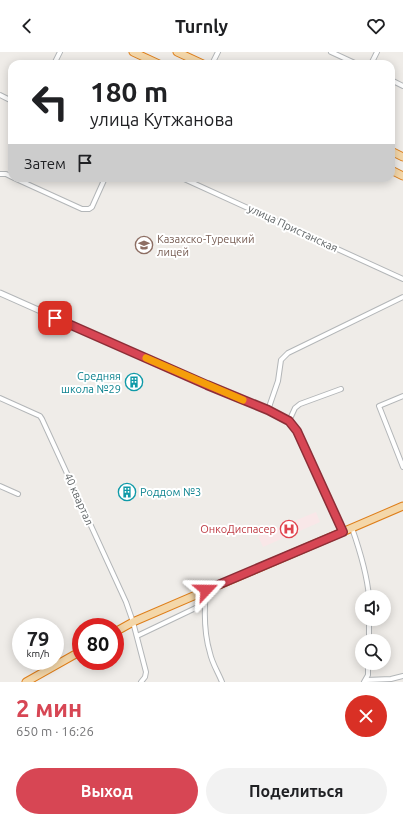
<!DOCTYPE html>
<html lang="ru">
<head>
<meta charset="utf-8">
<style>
	body { margin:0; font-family:Ubuntu,sans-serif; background:#f2f2f2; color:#202124; height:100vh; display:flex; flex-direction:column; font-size:15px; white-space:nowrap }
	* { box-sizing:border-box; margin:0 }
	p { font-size:13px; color:#757577 }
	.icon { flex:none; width:22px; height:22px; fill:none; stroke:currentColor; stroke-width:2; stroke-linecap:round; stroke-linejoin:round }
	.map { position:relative; height:630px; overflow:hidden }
	.panel { display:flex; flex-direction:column; background:#fff; flex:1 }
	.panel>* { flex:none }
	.hud { position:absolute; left:8px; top:8px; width:387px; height:122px; border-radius:12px; box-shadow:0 2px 10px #0003; background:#fff; color:#202124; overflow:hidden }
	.fabs { position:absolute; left:355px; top:538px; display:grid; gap:8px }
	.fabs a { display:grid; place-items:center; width:36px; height:36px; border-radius:50%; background:#fff; box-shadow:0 2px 10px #0003; font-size:20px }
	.speed { position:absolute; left:12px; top:566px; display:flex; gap:8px; font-size:20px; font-weight:700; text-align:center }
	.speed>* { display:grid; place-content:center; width:52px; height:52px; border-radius:50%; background:#fff; box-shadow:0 2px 10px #0003; line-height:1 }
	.speed small { font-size:10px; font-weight:400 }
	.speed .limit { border:6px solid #d22; background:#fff; color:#111 }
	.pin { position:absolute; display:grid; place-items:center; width:34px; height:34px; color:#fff; margin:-17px; border-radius:8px; box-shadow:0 2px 6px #0006 }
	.me { position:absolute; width:44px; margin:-22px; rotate:67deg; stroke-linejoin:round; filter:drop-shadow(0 0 3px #0008) }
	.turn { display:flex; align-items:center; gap:14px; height:84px; padding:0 16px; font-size:18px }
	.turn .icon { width:52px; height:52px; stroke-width:2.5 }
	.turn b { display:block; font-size:28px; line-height:34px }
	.then { display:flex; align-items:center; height:38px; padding:0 16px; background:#0003; gap:8px; font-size:15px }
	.round { display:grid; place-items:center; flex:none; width:42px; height:42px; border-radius:21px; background:#f2f2f2 }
	.summary { display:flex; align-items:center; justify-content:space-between; height:68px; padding:0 16px }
	h1 { font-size:24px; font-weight:700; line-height:30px; color:#d74654 }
	.cta { display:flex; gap:8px; margin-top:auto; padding:8px 16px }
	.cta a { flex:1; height:46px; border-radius:24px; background:#d74654; color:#fff; font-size:16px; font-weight:700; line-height:46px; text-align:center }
	.cta a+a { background:#f2f2f2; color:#202124 }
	header { display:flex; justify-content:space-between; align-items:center; height:52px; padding:0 16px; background:#fff; font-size:18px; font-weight:700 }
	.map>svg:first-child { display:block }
</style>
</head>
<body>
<header><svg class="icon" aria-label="back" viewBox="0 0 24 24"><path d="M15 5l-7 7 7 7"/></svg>Turnly<svg class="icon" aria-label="heart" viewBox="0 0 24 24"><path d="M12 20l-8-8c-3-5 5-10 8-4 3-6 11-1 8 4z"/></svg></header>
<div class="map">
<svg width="403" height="630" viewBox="0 0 403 630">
	<rect width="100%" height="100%" fill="#efece8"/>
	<polygon fill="#f9e7e8" points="316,460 320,470 263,495 258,484"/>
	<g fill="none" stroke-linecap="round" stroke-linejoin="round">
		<defs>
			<g id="minor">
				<polyline points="331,0 357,12"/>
				<polyline points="54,12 60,0"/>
				<polyline points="212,12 218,0"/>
				<polyline points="371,12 377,0"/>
				<polyline points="391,28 403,34"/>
				<polyline points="0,43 12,49"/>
				<polyline points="0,122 6,122 12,125"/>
				<polyline points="14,126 82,157 89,157 92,155 105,126"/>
				<polyline points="182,126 403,227"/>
				<polyline points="403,344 379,354 403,415"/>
				<polyline points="0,346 40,364 42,367 126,550 133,570 146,620 145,625 141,630"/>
				<polyline points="268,358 278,329 281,308 288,301 403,245"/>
				<polyline points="289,369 295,356 300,352 341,337"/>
				<polyline points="0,434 18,442"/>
				<path d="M352 476C360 499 367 521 369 545"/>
				<path d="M206 539C204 559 204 581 210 601 212 611 218 620 222 630"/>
				<polyline points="137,584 204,552"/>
				<polyline points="369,589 369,567"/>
				<polyline points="366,628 391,627 403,624"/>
				<polyline points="364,630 368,623 368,611"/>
			</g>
			<polyline id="tertiary" points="0,241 207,333 268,358 289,369 297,379 343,480"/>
			<g id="trunk">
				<polyline points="133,0 159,12"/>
				<polyline points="177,0 203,12"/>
				<polyline points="391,99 403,105"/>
				<polyline points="391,118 403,124"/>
				<polyline points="115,580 133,570 403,454"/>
				<polyline points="26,630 81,599"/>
			</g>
		</defs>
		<use href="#minor" stroke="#b3b6b8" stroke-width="6"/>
		<use href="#tertiary" stroke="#b3b6b8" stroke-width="7"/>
		<use href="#trunk" stroke="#de7e19" stroke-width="9"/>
		<use href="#minor" stroke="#fff" stroke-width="4"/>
		<use href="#tertiary" stroke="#fff" stroke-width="5"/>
		<use href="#trunk" stroke="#f4d7a9" stroke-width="7"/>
	</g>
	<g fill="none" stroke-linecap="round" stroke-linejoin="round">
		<defs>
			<polyline id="route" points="55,266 207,333 268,358 289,369 297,379 343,480 206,538"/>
		</defs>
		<use href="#route" stroke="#8c2e37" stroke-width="10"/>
		<use href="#route" stroke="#d74654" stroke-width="7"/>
		<polyline stroke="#f59e0b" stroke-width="7" points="146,306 243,348"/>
	</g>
	<defs>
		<symbol id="school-ring" viewBox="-11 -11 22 22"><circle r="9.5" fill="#fff" stroke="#8d6e63" stroke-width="1.5"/><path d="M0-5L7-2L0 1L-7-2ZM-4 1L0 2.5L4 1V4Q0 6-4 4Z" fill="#8d6e63"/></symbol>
		<symbol id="building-ring" viewBox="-11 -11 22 22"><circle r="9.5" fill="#fff" stroke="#0f9aa8" stroke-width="1.5"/><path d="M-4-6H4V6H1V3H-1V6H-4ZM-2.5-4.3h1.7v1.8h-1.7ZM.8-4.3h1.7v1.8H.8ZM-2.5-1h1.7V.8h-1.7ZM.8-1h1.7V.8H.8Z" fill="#0f9aa8"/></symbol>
		<symbol id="hospital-ring" viewBox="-11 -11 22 22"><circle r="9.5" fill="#fff" stroke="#e0444e" stroke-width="1.5"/><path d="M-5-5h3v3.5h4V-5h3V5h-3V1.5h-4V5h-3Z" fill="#e0444e"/></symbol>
	</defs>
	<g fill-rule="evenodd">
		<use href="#school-ring" x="134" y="183" width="20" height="20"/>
		<use href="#building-ring" x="124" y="320" width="20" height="20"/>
		<use href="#building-ring" x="117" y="430" width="20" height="20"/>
		<use href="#hospital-ring" x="279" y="467" width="20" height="20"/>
	</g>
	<g text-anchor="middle" stroke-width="4" stroke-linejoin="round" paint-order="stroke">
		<g font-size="11" fill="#5f6466" stroke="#fff">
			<text transform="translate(293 176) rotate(25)" y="4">улица Пристанская</text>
			<text transform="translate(79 447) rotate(66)" y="4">40 квартал</text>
		</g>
		<g font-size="11" fill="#785e54" stroke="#fff" text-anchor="start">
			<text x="157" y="191">Казахско-Турецкий<tspan x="157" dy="13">лицей</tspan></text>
		</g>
		<g font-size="11" fill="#0d838f" stroke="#fff" text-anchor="end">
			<text x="121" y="328">Средняя<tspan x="121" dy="13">школа №29</tspan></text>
			<text x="140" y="444" text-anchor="start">Роддом №3</text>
		</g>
		<g font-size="11" fill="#be3a42" stroke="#fff" text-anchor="end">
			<text x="276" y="481">ОнкоДиспасер</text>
		</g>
	</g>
</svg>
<div class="fabs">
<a><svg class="icon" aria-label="sound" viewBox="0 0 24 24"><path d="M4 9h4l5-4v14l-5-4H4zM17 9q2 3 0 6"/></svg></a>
<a><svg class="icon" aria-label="search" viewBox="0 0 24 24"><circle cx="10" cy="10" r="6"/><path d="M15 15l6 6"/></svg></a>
</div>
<div class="speed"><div>79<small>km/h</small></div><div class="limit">80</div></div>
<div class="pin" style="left:55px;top:266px;background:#d93025"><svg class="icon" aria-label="arrive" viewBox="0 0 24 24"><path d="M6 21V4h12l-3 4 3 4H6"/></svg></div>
<svg class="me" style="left:206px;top:538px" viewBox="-20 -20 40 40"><path d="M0-17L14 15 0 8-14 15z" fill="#d74654" stroke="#fff" stroke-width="4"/></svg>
<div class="hud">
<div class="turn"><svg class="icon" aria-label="left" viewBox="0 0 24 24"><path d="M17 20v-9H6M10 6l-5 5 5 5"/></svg><div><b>180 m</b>улица Кутжанова</div></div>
<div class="then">Затем<svg class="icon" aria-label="arrive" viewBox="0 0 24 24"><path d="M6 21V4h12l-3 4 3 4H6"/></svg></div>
</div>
</div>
<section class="panel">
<div class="summary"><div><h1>2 мин</h1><p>650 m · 16:26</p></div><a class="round" style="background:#d93025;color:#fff"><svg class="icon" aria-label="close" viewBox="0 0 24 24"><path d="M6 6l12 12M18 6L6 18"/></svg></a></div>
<div class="cta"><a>Выход</a><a>Поделиться</a></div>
</section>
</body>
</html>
